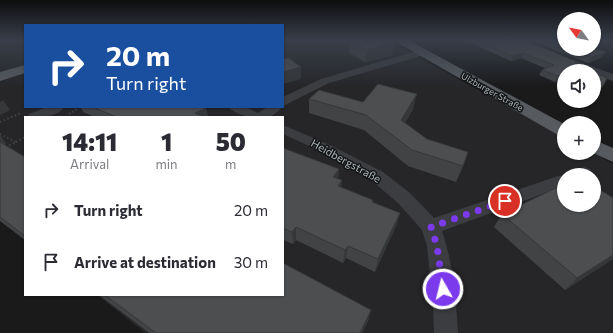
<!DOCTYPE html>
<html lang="en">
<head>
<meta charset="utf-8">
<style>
	body { margin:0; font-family:Commissioner,sans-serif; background:#f2f2f3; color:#2b2b33; height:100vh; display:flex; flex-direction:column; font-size:15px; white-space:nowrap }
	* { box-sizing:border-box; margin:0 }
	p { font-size:13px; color:#7c7c81 }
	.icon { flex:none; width:22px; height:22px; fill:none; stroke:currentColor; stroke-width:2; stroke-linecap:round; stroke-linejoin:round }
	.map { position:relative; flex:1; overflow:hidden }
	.side { position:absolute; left:24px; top:116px; width:260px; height:180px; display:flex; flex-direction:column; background:#fff; border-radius:0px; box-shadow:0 1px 3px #0004 }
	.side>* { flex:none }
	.banner { position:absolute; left:24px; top:24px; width:260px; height:84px; border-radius:0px; box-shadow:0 1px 3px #0004; background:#1a4fa0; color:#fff; overflow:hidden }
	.needle { width:26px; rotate:303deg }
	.buttons { position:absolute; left:557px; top:12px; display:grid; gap:8px }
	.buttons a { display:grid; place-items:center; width:44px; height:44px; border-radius:50%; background:#fff; box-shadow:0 1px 3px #0004; font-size:20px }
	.pin { position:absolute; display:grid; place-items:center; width:34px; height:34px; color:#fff; margin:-17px; border:2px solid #fff; border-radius:50%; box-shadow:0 1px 4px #0007 }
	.me { position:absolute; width:44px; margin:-22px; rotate:352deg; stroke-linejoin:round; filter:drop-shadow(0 0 3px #0008) }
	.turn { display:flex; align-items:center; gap:14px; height:84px; padding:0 16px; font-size:18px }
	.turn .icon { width:52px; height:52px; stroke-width:2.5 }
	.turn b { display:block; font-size:28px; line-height:34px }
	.eta { display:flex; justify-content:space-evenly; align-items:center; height:68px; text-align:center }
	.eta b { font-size:24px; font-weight:800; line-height:28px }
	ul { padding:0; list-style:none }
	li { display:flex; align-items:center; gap:12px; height:52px; padding:0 16px }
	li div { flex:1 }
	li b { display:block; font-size:15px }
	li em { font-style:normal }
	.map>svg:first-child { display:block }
</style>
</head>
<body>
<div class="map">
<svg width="613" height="333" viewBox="0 0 613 333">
	<rect width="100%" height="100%" fill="#1a1a1b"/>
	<path fill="#262628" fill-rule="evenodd" d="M0 40H25V107H283V40H387L564 137V153H593L613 164V333H145L97 295H283V117H25V239L0 221ZM564 175H594V205H564Z"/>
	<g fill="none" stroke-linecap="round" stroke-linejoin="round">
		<polyline stroke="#414447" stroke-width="1.5" stroke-dasharray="1.5 2" stroke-linecap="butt" points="6,40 20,41"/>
		<g stroke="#414447" stroke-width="2" stroke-dasharray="1.5 2.5" stroke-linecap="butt">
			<polyline points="69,114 76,110 75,107"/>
			<polyline points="0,122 21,113"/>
			<polyline points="0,134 16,142 0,150"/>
			<polyline points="16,142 25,137"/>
		</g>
		<g fill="#3b3d40" fill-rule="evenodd">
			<polygon points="420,50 425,53 424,55 329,83 283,106 283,97 321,79"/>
			<polygon points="563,56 613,74 613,81 594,75 594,71 585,71 559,61 558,59 559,57"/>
			<path d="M47 107H64C57 118 39 117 27 117L29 114Z"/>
			<path d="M229 107H245L258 113 267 107H282C280 110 274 115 270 117 260 120 235 116 229 107Z"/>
			<path d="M283 125 330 145 383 172 410 193 434 218 558 176 567 175H564V186L442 231C453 263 456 299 458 333H434L433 304 427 246 422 230 398 203 371 180 320 151 283 134Z"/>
			<polygon points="584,167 590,169 592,173 591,175 571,175 573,171"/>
		</g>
		<g fill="#575b5f" fill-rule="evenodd">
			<polygon points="393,40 408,40 564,124 564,136 558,135"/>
			<polygon points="25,65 25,73 0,81 0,72"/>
			<polygon points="594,140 613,148 613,162 593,153 594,153"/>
		</g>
	</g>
	<g fill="#414345">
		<polygon points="351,40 395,42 392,55 365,62 349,53"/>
		<polygon points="464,40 524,40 564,71 564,78 555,82 539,75 542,70 545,68 521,58 511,61"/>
		<polygon points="529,40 564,40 564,49 594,49 602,57 588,63"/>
		<polygon points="594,72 603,86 599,92 594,90"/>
		<polygon points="309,99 363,102 413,109 405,123 463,166 456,182 408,166 364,130 309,113"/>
		<polygon points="81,107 204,107 206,108 208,117 95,117 83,112"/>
		<polygon points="0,135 6,144 4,145 25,157 25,240 0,221"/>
		<polygon points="283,148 338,179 341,187 373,202 400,213 396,226 375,272 346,258 343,263 296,240 293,244 283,240"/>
		<polygon points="502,214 613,259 565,290 494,227"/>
		<polygon points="99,295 283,295 371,310 368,321 362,333 149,333"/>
	</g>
	<g fill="#353738">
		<polygon points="395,42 392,55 365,62 367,50"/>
		<polygon points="606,52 602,57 588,63 591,57"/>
		<polygon points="523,53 521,58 511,61 513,56"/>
		<polygon points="301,67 301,79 283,84 283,72"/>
		<polygon points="564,74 563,78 555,82 558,76"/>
		<polygon points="417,94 413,109 397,135 401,120"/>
		<polygon points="3,100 10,110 0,115 0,102"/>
		<polygon points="206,108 208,117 196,117 195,113"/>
		<polygon points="0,135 6,144 0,147"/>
		<polygon points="339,169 338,182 333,177"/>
		<polygon points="342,180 341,193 338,186"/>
		<polygon points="400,213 396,226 375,272 378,259"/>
		<polygon points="296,227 296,240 293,244 292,232"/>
		<polygon points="348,246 346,258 343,263 345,250"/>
		<polygon points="613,255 613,259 565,290 577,278"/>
		<polygon points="371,310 368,321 362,333 360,333"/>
	</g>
	<g fill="#4c4e50" stroke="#353738">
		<polygon points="351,40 391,40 395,42 367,50"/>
		<polygon points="477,40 524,40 577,62 575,63 592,71 564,71 564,74 558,76 542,70 554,65 523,53 513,56"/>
		<polygon points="545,40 564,40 564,47"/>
		<polygon points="568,49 594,49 606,52 591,57"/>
		<polygon points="289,58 301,67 283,72 283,59"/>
		<polygon points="594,72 607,78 603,86 594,83"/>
		<polygon points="378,84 417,94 401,120 427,139 468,152 463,166 412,150 366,115 309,99 319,90 363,102"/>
		<polygon points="93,107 204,107 206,108 195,113 205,117 116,117"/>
		<polygon points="0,142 25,157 25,236 0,217"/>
		<polygon points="283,148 339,169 333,177 342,180 338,186 373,200 372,202 400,213 378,259 348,246 345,250 296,227 292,232 283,228"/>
		<polygon points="564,184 564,205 594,205 594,186 613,198 613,255 577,278 502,214"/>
		<polygon points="283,263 371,310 360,333 156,333 105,295 283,295"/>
	</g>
	<linearGradient id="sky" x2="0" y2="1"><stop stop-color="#0e0e0f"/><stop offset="0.46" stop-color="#383e4a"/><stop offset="1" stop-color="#383e4a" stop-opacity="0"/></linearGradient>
	<rect width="613" height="87" fill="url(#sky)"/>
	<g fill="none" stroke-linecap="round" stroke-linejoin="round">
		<polyline stroke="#7c3aed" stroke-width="7" stroke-dasharray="0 12.6" points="443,289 437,246 431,227 505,201"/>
	</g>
	<g text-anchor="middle" stroke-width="3" stroke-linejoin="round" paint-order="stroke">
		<g font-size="9" fill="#adb5b9" stroke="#141516">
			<text transform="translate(492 92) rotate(29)" y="3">Ulzburger Straße</text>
		</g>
		<g font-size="11" fill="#adb5b9" stroke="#141516">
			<text transform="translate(346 161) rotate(29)" y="4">Heidbergstraße</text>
		</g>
	</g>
</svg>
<div class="buttons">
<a><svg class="needle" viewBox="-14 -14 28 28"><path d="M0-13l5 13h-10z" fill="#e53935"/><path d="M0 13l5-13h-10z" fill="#7c7c81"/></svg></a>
<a><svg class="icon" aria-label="sound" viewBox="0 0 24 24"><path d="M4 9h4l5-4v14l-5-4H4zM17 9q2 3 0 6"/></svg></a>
<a>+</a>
<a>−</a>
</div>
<div class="pin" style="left:505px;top:201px;background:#d93025"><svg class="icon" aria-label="arrive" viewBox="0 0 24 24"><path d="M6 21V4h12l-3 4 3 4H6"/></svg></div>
<svg class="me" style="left:443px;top:289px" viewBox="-20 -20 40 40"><circle r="17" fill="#7c3aed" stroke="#fff" stroke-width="3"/><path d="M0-11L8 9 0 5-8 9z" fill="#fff"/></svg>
<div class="banner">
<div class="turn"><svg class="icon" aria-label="right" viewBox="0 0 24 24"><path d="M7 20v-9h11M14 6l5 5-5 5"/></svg><div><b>20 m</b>Turn right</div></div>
</div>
<section class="side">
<div class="eta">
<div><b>14:11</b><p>Arrival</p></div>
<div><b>1</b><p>min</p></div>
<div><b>50</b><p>m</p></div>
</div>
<ul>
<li><svg class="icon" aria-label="right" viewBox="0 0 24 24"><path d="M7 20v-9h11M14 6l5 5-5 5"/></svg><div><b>Turn right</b></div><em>20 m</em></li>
<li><svg class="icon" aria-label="arrive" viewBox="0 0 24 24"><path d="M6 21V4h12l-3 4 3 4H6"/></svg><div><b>Arrive at destination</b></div><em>30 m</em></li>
</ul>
</section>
</div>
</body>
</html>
